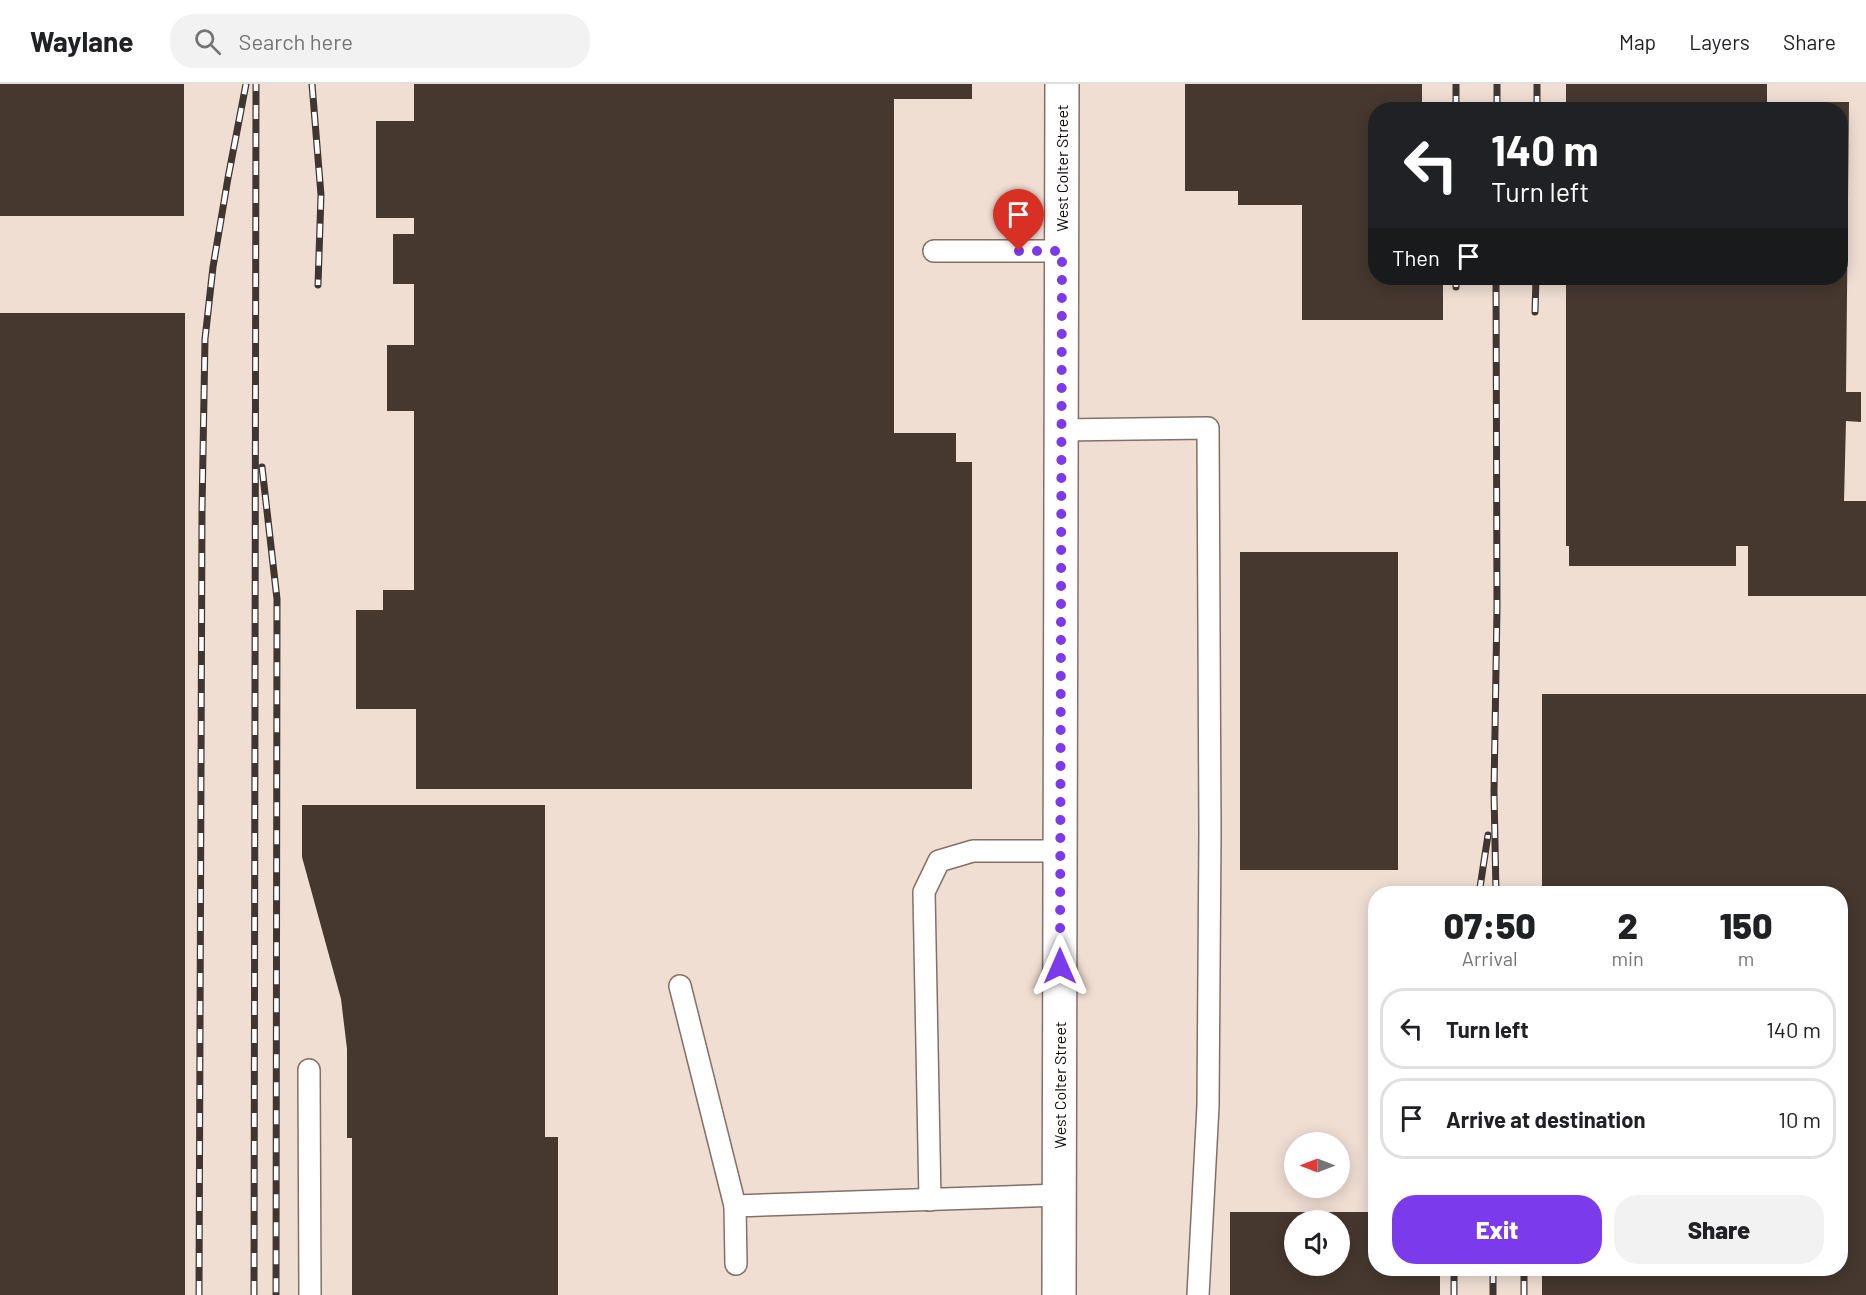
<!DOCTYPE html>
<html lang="en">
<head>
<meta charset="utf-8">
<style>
	body { margin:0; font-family:Barlow,sans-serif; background:#f2f2f2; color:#202124; height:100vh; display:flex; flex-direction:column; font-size:22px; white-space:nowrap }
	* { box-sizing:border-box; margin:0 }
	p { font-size:20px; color:#757577 }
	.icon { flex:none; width:33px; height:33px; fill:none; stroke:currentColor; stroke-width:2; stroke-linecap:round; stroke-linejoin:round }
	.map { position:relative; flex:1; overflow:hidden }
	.side { position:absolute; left:1368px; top:802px; width:480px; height:390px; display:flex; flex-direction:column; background:#fff; border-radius:24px; box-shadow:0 3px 15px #0003 }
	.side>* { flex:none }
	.top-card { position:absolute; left:1368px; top:18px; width:480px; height:183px; border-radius:24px; box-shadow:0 3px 15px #0003; background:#202124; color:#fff; overflow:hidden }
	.needle { width:39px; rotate:270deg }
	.buttons { position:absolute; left:1284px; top:1048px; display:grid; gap:12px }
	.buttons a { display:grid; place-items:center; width:66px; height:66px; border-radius:50%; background:#fff; box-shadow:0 3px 15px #0003; font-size:30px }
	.pin { position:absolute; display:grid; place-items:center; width:51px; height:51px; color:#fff; margin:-62px -26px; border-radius:50% 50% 50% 0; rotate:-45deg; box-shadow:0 0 6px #0007 }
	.pin .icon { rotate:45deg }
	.me { position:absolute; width:66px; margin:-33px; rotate:0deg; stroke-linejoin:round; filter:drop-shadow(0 0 4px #0008) }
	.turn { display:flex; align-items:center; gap:21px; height:126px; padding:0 24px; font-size:27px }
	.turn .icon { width:78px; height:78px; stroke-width:2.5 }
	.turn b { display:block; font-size:42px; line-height:51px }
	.then { display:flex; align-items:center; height:57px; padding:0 24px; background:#0003; gap:12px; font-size:22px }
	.eta { display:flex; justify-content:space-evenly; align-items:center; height:102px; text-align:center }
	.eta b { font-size:36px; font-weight:800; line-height:42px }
	.cta { display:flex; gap:12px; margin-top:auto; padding:12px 24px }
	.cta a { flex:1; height:69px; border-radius:24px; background:#7c3aed; color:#fff; font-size:24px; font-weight:800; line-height:69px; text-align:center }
	.cta a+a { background:#f2f2f2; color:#202124 }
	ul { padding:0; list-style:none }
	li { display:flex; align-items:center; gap:18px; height:81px; margin:0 12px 9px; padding:0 12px; border:3px solid #e0e0e0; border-radius:24px }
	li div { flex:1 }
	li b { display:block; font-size:22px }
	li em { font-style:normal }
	header { display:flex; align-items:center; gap:36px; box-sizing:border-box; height:84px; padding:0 30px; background:#fff; border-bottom:2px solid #e0e0e0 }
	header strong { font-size:28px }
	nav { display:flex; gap:33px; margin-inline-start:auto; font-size:21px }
	.search { width:420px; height:54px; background:#f2f2f2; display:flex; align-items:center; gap:15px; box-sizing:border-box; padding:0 21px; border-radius:24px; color:#757577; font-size:22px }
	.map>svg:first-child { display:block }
</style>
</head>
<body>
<header>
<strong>Waylane</strong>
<div class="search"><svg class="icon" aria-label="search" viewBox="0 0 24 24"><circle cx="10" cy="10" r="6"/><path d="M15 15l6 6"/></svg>Search here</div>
<nav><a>Map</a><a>Layers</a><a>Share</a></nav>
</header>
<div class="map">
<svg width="1866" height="1211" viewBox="0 0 1866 1211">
	<rect width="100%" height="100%" fill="#f0ded3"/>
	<g fill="#46382f" fill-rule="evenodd">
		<rect x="0" y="0" width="184" height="132"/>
		<polygon points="414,0 972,0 972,15 894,15 894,349 956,349 956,378 972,378 972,705 416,705 416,625 356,625 356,526 383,526 383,506 414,506 414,327 387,327 387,261 414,261 414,200 393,200 393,150 414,150 414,134 376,134 376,37 414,37"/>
		<polygon points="1185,0 1422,0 1422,26 1376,26 1376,194 1443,194 1443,236 1302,236 1302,121 1238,121 1238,107 1185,107"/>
		<polygon points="1566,0 1767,0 1767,18 1849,18 1846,308 1861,308 1861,338 1846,337 1844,417 1866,417 1866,512 1748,512 1748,462 1736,462 1736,482 1569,482 1569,462 1566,462 1566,194 1840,194 1840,26 1566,26"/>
		<rect x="0" y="229" width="185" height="982"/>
		<rect x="1240" y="468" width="158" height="318"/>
		<polygon points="1542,610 1866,610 1866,1211 1542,1211 1542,1185 1840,1185 1840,810 1542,810"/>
		<polygon points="302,721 545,721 545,1053 558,1053 558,1211 352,1211 352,1054 347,1054 347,965 341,915 302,773"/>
		<path d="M1230 1128H1376V1185H1440V1211H1230ZM1294 1137H1340V1182H1294Z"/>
	</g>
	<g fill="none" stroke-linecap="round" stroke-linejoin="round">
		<defs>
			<g id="lane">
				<polyline points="934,167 1061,167"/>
				<polyline points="1061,346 1208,344 1210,749 1208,1022 1198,1211"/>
				<polyline points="680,902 735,1122"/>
				<polyline points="309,986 310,1211"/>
				<polyline points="930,1116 924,808 939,777 973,767 1060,767"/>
				<polyline points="736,1180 735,1122 1060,1111"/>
			</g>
			<polyline id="street" points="1059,1211 1062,0"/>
		</defs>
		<use href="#lane" stroke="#827168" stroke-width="24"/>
		<use href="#street" stroke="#827168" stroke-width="36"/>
		<use href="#lane" stroke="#fff" stroke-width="21"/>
		<use href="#street" stroke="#fff" stroke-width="33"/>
		<defs>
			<g id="rail">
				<polyline points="312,0 321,111 318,201"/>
				<polyline points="1456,26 1456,0"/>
				<polyline points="1497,26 1497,0"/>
				<polyline points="1537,26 1537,0"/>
				<polyline points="1456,194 1456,203"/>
				<polyline points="1535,228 1536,194"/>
				<polyline points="262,383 277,515 276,1211"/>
				<polyline points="1479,810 1488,751"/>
				<polyline points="1496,810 1494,708 1497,524 1496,194"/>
				<polyline points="1493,1185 1493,1211"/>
				<polyline points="199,1211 202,426 205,255 213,183 228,94 246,0"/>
				<polyline points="254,1211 256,0"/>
				<polyline points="1454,1211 1454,1185"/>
				<polyline points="1524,1211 1524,1185"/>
			</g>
		</defs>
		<use href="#rail" stroke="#3f3632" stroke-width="7"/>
		<use href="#rail" stroke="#fff" stroke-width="4.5" stroke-dasharray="14" stroke-linecap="butt"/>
	</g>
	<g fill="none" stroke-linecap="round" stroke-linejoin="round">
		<polyline stroke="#7c3aed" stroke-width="10" stroke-dasharray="0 18" points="1019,167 1062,167 1060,882"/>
	</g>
	<g text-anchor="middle" stroke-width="6" stroke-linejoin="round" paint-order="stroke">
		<g font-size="16" fill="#100a07" stroke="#fff">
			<text transform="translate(1062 84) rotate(-90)" y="6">West Colter Street</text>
			<text transform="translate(1060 1001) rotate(-90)" y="6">West Colter Street</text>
		</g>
	</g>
</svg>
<div class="buttons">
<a><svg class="needle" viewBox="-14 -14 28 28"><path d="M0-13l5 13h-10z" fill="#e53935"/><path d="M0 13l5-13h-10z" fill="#757577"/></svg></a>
<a><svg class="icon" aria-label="sound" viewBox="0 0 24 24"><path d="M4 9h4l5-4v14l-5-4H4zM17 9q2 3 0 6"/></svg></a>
</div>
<div class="pin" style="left:1019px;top:167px;background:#d93025"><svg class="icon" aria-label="arrive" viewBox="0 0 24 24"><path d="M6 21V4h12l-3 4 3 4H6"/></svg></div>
<svg class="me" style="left:1060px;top:882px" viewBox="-20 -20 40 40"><path d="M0-17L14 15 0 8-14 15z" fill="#7c3aed" stroke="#fff" stroke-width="4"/></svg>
<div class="top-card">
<div class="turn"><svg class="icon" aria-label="left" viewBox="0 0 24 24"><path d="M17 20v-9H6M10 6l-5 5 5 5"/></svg><div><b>140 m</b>Turn left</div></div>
<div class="then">Then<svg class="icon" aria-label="arrive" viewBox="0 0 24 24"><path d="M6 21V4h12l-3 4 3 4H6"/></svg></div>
</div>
<section class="side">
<div class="eta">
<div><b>07:50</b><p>Arrival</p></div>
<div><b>2</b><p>min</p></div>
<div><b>150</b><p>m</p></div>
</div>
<ul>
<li><svg class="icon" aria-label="left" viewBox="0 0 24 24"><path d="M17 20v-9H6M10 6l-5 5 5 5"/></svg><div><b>Turn left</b></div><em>140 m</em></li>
<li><svg class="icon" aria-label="arrive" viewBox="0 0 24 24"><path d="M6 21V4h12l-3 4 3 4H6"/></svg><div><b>Arrive at destination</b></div><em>10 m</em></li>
</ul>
<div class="cta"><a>Exit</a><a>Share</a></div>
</section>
</div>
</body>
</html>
